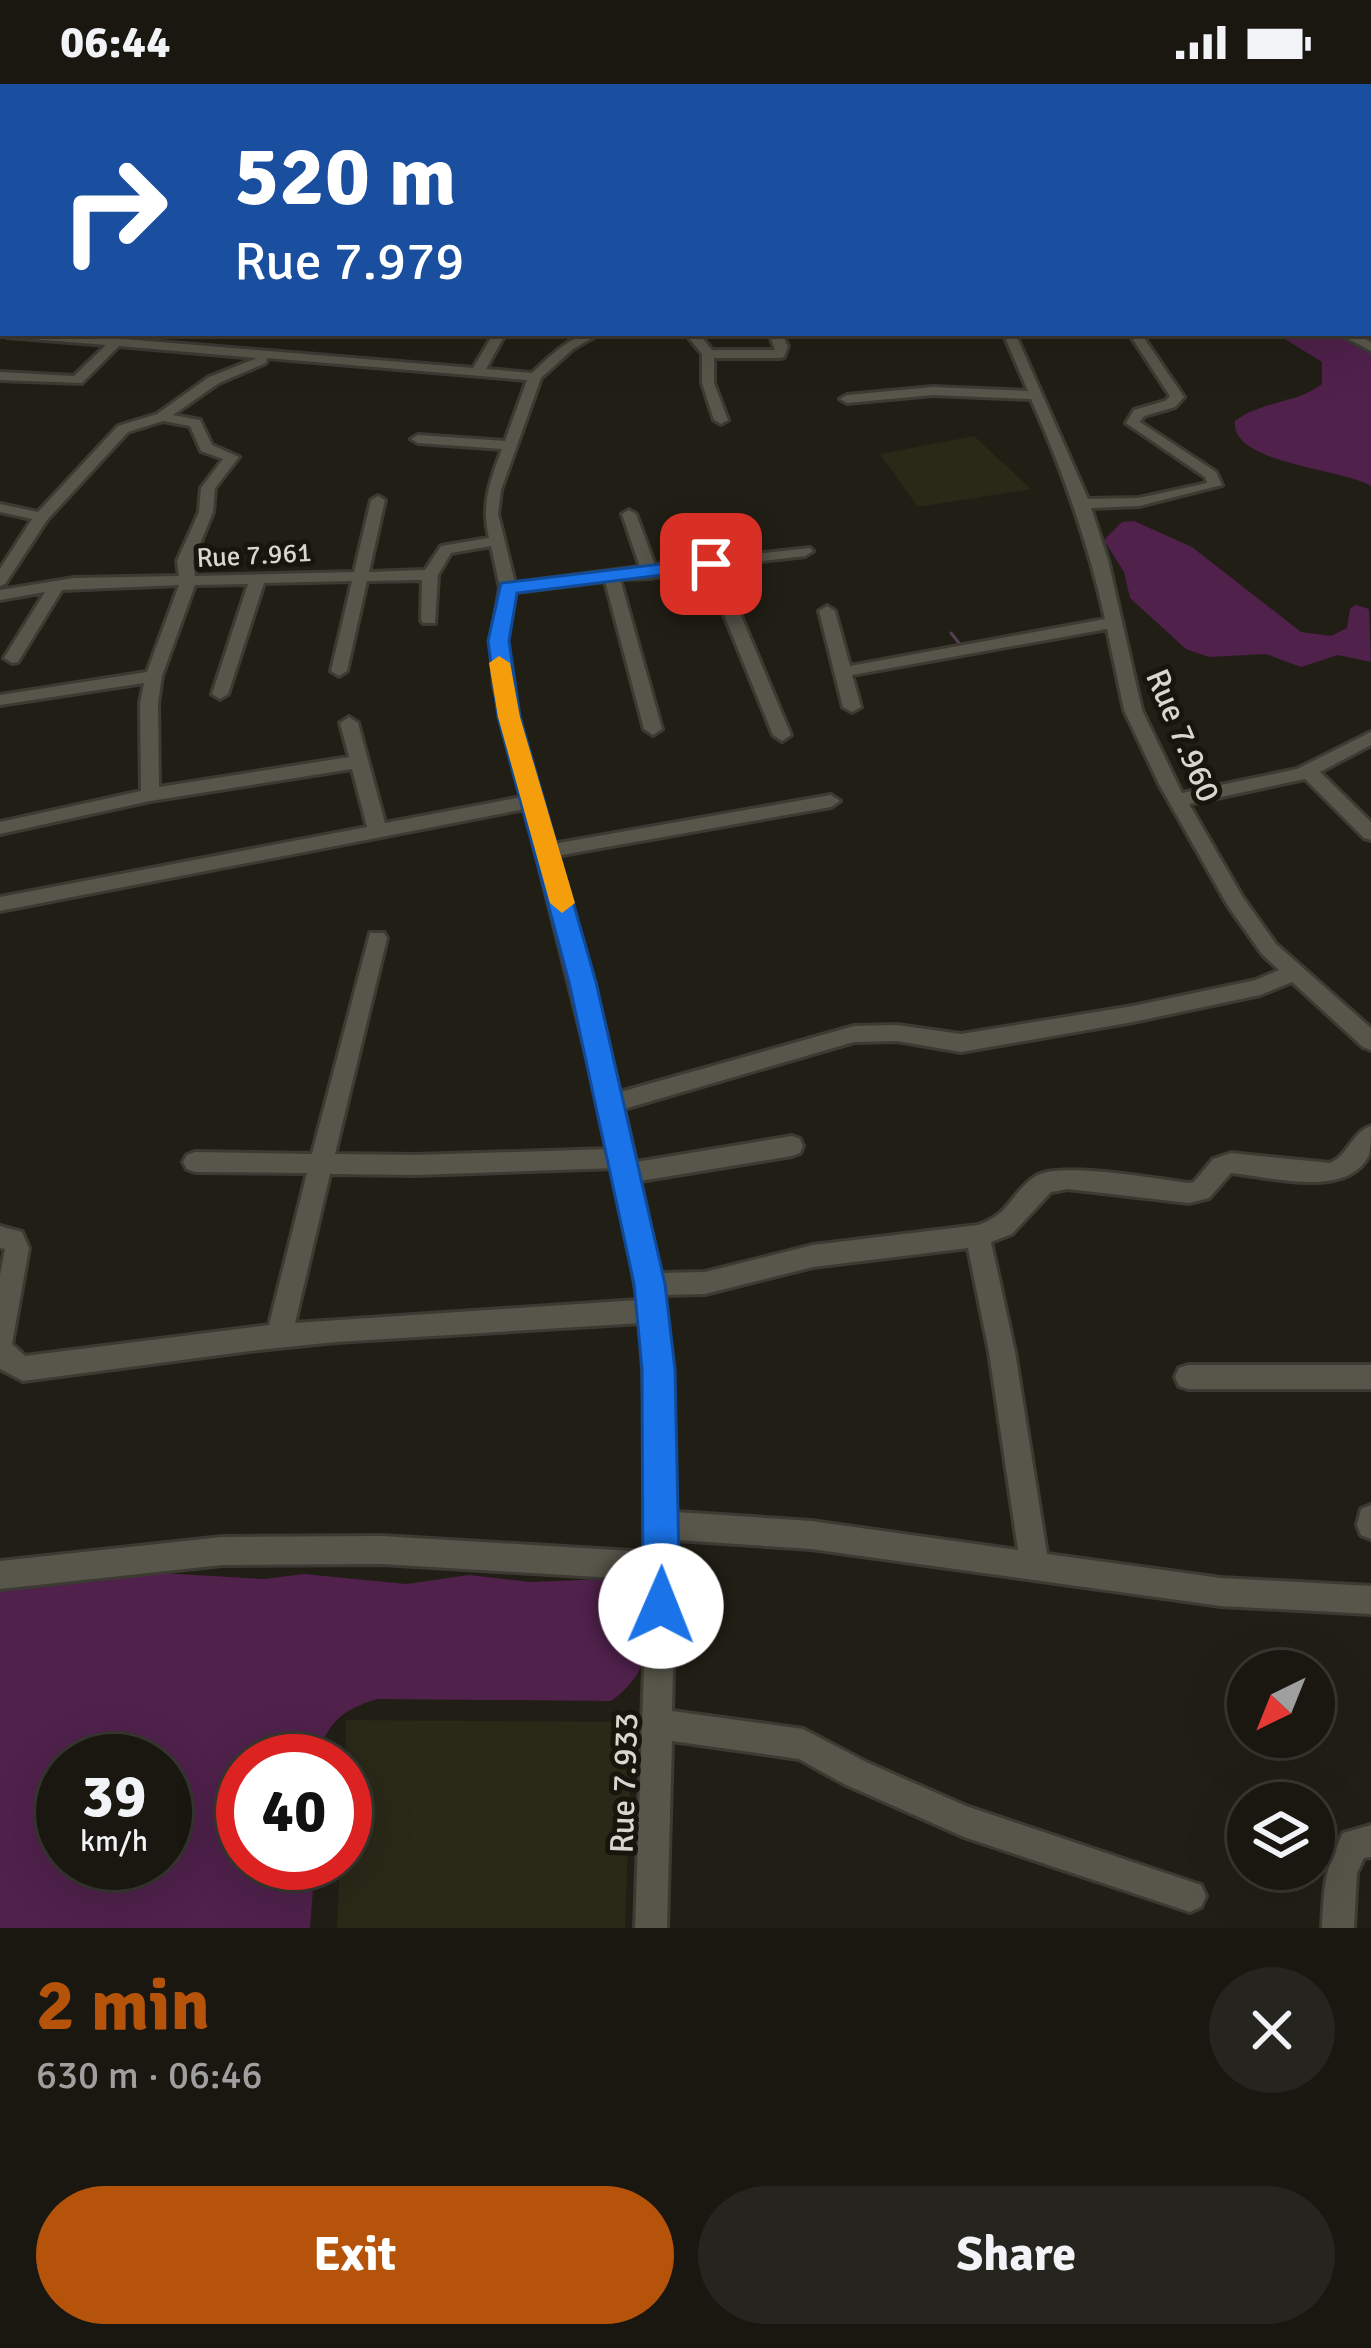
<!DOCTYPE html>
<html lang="en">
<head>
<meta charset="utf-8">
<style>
	body { margin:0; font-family:Signika,sans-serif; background:#26241e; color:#f1f3f6; height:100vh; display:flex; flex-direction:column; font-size:45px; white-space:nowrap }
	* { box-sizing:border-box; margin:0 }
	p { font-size:39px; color:#9f9f9f }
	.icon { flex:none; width:66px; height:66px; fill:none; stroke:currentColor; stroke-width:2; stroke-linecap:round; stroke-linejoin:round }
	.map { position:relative; height:1844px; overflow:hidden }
	.side { display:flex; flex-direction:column; background:#191710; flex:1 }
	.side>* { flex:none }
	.hud { position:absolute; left:0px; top:0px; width:1371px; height:252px; box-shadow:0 12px 48px #0002,0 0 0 3px #373630; background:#1a4fa0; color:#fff; overflow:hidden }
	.needle { width:78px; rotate:223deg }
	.fabs { position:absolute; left:1227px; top:1566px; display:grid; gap:24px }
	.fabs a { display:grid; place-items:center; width:108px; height:108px; border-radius:50%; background:#191710; box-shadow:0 12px 48px #0002,0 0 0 3px #373630; font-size:60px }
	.speed { position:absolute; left:36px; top:1650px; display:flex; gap:24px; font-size:60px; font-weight:700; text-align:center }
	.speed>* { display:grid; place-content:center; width:156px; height:156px; border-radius:50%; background:#191710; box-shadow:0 12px 48px #0002,0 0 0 3px #373630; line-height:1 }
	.speed small { font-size:30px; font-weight:400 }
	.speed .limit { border:18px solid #d22; background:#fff; color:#111 }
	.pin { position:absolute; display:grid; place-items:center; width:102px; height:102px; color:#fff; margin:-51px; border-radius:24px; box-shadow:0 6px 18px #0006 }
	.me { position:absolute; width:132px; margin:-66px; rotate:1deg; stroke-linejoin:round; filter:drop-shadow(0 0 9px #0008) }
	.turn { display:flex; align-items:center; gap:42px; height:252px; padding:0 36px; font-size:54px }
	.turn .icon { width:156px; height:156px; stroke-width:2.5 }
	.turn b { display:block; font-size:84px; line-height:102px }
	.round { display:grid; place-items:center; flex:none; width:126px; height:126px; border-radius:63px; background:#26241e }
	.headline { display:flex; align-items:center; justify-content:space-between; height:204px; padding:0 36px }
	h1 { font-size:72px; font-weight:700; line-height:90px; color:#b45309 }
	.button { display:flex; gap:24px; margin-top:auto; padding:24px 36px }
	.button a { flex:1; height:138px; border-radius:72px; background:#b45309; color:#fff; font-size:48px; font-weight:700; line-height:138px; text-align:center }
	.button a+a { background:#26241e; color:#f1f3f6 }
	.status { display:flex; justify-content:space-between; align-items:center; height:84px; padding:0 60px; background:#191710; direction:ltr }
	.status svg { height:33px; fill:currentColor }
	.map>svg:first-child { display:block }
</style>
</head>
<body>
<div class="status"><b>06:44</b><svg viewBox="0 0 49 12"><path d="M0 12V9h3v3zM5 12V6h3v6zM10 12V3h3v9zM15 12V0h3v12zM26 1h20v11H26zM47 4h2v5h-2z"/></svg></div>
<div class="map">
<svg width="1371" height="1844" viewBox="0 0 1371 1844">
	<rect width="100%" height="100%" fill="#211f15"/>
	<g fill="#2a2817">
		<polygon points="974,352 1031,405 918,423 880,370"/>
		<polygon points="346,1636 632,1638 625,1844 337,1844 340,1779 345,1779"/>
	</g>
	<g fill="#4f214b" fill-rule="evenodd">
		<path d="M1368 145 1371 146V402C1342 384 1230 380 1235 337 1261 317 1296 320 1322 300V278L1275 249H1368Z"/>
		<polygon points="1134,437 1192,463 1301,548 1331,552 1347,544 1350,525 1356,521 1369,525 1371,578 1338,571 1301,583 1266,570 1209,573 1186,565 1130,514 1124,488 1104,456 1122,438"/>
		<path d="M125 1487 264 1495 304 1490 406 1500 469 1491 531 1498 626 1494C656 1538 657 1585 611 1617L377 1615C339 1627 328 1639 315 1677H243V1779H315L310 1844H0V1493ZM63 1677H165V1779H63Z"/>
	</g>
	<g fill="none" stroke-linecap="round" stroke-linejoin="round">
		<polyline stroke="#544051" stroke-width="3" points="951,549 963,564"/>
		<defs>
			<g id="minor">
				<polygon points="55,0 65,0 52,3"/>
				<polygon points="515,0 526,0 512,3"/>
				<rect x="0" y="40" width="3" height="6"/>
				<rect x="0" y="76" width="3" height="6"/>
				<rect x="0" y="143" width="3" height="6"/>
				<rect x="1368" y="158" width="3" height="6"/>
				<rect x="1368" y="179" width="3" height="12"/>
				<rect x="0" y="187" width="3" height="6"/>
				<path d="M3 246V249H52L473 284 494 249H506L486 285 532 289C553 270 571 249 601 249L573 265 541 294 501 406 498 430 515 499 640 483 622 430 629 426 636 430 655 481 810 464 813 467 805 472 720 482 791 651 782 657 773 651 705 484 650 494 620 495 662 645 653 651 644 645 605 497 515 508 507 557 510 602 553 760 831 711 840 717 831 723 556 772 620 1008 854 942 897 941 961 950 1133 922 1256 896 1279 886 1262 870 1228 822 1159 700 1124 626 1107 545 852 591 861 623 852 628 843 623 819 527 827 522 835 527 850 582 1105 535C1088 458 1063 387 1031 315L933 311 847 319 840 315 847 311 933 303 1028 307 1003 249H1015L1088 415 1139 414 1207 399 1205 393 1126 339 1134 326 1165 317 1170 312 1132 254 1142 251 1184 313 1175 323 1144 332 1140 338 1216 388 1222 401 1139 422 1091 424 1108 476 1142 626 1182 709 1297 685 1371 648V661L1320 688 1371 738V756L1364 754 1305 695 1189 720 1242 812 1276 860 1371 944V966L1363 963 1292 898 1260 911 1133 938 961 968 897 957 854 958 624 1025 636 1078 792 1052 800 1055 803 1062 800 1069 792 1072 640 1097 659 1189 705 1188 813 1161 978 1141C1011 1130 1011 1108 1036 1092 1059 1077 1158 1095 1189 1099L1194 1098 1213 1075 1231 1069 1330 1079C1348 1072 1352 1048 1371 1042 1371 1051 1371 1063 1369 1071 1348 1115 1271 1093 1231 1089L1209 1114 1189 1119 1068 1105 1051 1108 1012 1150 991 1158 1015 1268 1047 1470 1221 1494 1371 1502V1530L1221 1522 811 1465 676 1456 672 1627 803 1645 866 1678 966 1722 1201 1801 1206 1812 1201 1823 1190 1828 964 1753 844 1700 799 1675 672 1657 667 1844H635L647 1496 382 1480 222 1481 0 1505V1477L222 1453 382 1452 648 1468 649 1441 641 1239 336 1258C309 1261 283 1263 258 1266L23 1297 0 1285V1191L5 1165 0 1164V1142L22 1148 29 1164 12 1260 25 1272 269 1241 307 1089 195 1088 187 1085 183 1078 187 1071 195 1068 312 1070 370 849H384L387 854 335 1070 416 1071 610 1065 525 725 0 827V813L367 743 352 685 150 717 0 750V738L141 707 140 619 144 599 0 621V611L147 588 179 501 62 506 18 578 12 579 4 574 45 508 0 516V506L74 494 179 492 177 477 199 428 201 404 223 375 201 367 190 342 163 337 128 348 47 436 5 500 0 502V485L32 435 0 428V420L38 428 118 342 157 330 209 293 257 274 119 262 82 299 0 296V288L74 292 106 261 7 253 1 249ZM267 274 527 296 505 357 418 351 411 355 418 359 502 365C490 397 481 420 489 454L441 462 425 486 369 488 385 416 378 412 371 416 354 488 195 492 193 477 213 428 215 404 239 373 212 361 200 336 173 331 219 299 266 279ZM491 462 500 504 491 557 494 602 522 713 385 739 358 639 349 633 340 639 349 673 159 703 158 619 162 592 195 501 248 500 212 610 220 615 228 610 264 499 352 497 331 587 339 592 347 587 367 497 422 496 421 536 423 539H435L438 491 451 469ZM614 1084 638 1216 295 1239 330 1090 416 1091ZM968 1164 989 1268 1018 1466 811 1437 676 1428 671 1285 663 1211 705 1210 813 1183Z"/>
				<polygon points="685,249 698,249 712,266 775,266 769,249 781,249 788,262 784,273 780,274 714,274 714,299 728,336 721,340 714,336 702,299 702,270"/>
				<polygon points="1337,249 1353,249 1371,258 1371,267"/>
				<polygon points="1188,1281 1371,1281 1371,1305 1188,1305 1179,1302 1175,1293 1179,1284"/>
				<polygon points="1371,1421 1371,1455 1361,1451 1357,1441 1361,1425"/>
				<path d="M1371 1741V1773L1364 1774 1357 1789 1354 1844H1322C1324 1801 1324 1788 1343 1749Z"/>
			</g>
			<g id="highway">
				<polygon points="887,0 908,0 911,3 890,3"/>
				<rect x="1368" y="100" width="3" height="8"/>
			</g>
		</defs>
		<use href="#minor" stroke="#3c3a33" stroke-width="6"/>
		<use href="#highway" stroke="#3c3a33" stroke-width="6"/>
		<use href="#minor" fill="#58564a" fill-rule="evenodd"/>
		<use href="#highway" fill="#c2b139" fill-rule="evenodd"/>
	</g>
	<polygon fill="#1a73e8" stroke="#114b97" stroke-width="3" points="711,474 718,476 718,484 517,509 509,557 520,633 596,898 665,1200 675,1285 680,1522 674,1536 661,1541 648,1536 643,1522 642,1285 634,1200 569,898 498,633 488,557 501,499"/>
	<polygon fill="#f59e0b" points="499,572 510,579 520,633 575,819 562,829 550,819 498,633 489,579"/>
	<g text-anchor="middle" stroke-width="10" stroke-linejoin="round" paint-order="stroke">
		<g font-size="27" fill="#d7d6cf" stroke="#18160c">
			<text transform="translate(254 471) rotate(-3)" y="9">Rue 7.961</text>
		</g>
		<g font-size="33" fill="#d7d6cf" stroke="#18160c">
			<text transform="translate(1184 651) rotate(67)" y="12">Rue 7.960</text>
			<text transform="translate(623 1699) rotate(-88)" y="12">Rue 7.933</text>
		</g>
	</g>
</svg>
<div class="fabs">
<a><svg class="needle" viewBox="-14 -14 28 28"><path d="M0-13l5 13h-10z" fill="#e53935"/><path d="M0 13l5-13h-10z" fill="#9f9f9f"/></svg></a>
<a><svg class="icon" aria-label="layers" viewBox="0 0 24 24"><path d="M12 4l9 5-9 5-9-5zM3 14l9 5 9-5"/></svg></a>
</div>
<div class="speed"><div>39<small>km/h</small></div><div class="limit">40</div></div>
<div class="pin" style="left:711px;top:480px;background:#d93025"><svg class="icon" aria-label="arrive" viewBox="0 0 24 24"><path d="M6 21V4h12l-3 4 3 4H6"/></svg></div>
<svg class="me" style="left:661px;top:1522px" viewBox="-20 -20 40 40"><circle r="19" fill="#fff"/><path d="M0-13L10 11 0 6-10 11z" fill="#1a73e8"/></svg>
<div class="hud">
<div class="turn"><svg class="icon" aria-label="right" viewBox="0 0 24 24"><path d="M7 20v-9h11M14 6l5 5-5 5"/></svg><div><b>520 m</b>Rue 7.979</div></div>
</div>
</div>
<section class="side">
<div class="headline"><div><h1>2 min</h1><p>630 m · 06:46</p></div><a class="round"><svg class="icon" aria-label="close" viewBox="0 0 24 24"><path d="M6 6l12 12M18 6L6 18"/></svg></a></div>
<div class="button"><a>Exit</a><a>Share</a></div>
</section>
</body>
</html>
